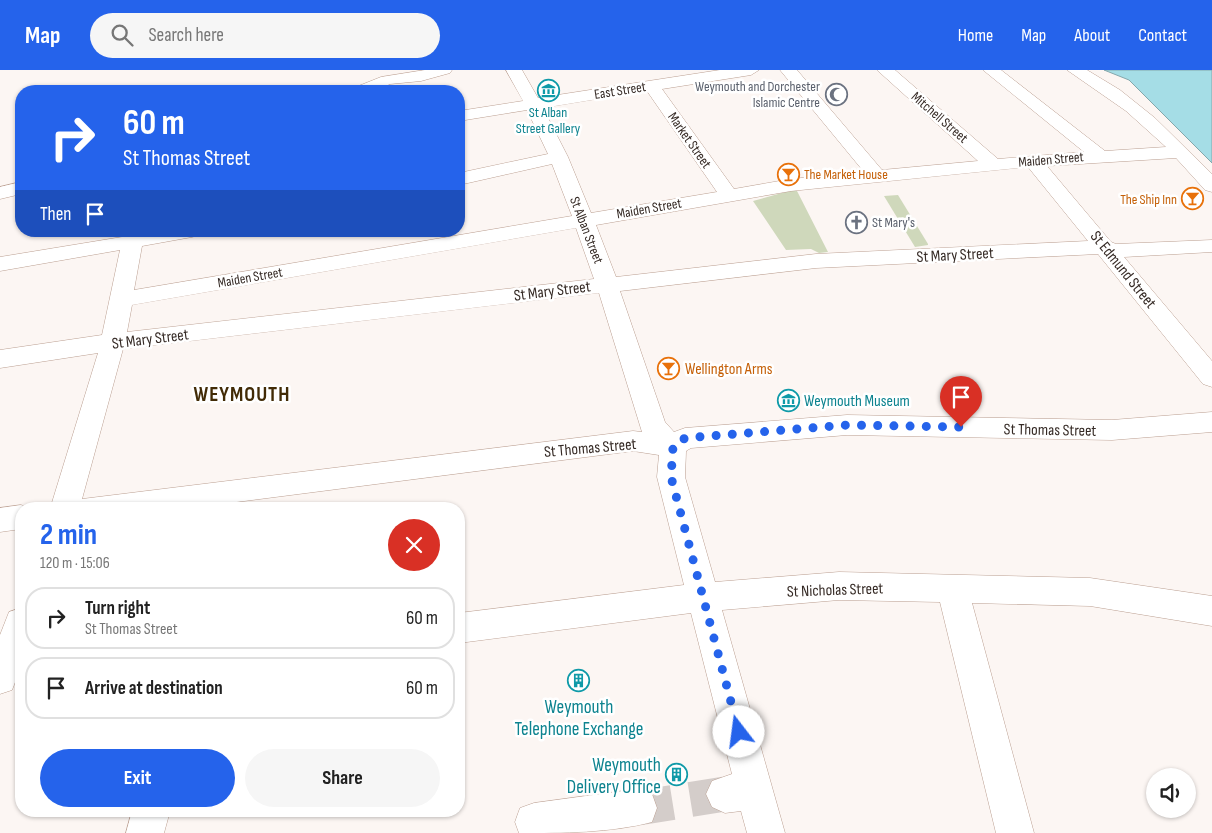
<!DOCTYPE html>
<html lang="en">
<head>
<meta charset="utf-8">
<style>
	body { margin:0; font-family:"Sofia Sans Condensed",sans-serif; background:#f6f6f6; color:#222; height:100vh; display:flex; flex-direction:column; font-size:19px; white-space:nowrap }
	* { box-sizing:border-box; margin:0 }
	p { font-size:16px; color:#767676 }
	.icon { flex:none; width:28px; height:28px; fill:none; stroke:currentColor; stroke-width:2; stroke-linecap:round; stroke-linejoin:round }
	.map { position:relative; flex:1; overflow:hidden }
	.panel { position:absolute; left:15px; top:432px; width:450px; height:315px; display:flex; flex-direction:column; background:#fff; border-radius:20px; box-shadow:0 1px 4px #0004 }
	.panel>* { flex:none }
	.top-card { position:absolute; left:15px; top:15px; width:450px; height:152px; border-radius:20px; box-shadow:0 1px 4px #0004; background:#2563eb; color:#fff; overflow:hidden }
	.controls { position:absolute; left:1146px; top:698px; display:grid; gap:10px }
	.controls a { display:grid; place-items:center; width:50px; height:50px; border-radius:50%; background:#fff; box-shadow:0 1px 4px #0004; font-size:25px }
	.pin { position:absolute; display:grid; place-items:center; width:42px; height:42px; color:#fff; margin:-51px -21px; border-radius:50% 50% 50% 0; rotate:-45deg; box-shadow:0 0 5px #0007 }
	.pin .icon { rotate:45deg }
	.me { position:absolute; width:55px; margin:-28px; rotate:345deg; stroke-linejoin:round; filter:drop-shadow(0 0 4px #0008) }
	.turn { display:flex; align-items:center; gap:18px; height:105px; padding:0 25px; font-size:22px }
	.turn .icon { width:65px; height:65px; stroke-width:2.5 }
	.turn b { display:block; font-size:35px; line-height:42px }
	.then { display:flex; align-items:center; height:48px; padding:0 25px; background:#0003; gap:10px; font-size:19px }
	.round { display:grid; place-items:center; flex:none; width:52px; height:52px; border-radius:26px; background:#f6f6f6 }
	.overview { display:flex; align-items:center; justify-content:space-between; height:85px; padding:0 25px }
	h1 { font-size:30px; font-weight:700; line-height:38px; color:#2563eb }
	.button { display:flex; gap:10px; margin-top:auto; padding:10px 25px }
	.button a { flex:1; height:58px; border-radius:30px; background:#2563eb; color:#fff; font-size:20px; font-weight:700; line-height:58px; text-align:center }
	.button a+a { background:#f6f6f6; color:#222 }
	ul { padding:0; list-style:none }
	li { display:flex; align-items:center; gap:15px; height:62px; margin:0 10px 8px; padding:0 15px; border:2px solid #e0e0e0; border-radius:20px }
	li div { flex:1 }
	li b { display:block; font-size:19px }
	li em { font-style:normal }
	header { display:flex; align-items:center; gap:30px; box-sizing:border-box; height:70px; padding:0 25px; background:#2563eb; color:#fff }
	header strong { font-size:24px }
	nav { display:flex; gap:28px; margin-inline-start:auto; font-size:18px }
	.search { width:350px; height:45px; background:#f6f6f6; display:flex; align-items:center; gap:12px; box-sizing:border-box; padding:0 18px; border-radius:28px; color:#767676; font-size:19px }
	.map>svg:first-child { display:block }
</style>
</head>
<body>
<header>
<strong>Map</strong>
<div class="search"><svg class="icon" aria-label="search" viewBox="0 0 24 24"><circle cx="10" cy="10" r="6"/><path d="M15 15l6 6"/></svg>Search here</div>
<nav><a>Home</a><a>Map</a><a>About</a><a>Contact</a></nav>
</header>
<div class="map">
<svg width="1212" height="763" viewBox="0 0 1212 763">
	<rect width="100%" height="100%" fill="#fcf6f3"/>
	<g fill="#cfd8bb">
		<polygon points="796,119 828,182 819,183 811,179 786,180 753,131"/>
		<polygon points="898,125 928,174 928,175 915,177 884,126"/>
	</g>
	<polygon fill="#a5dde6" stroke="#83a7ac" points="1104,0 1212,0 1212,93 1129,10"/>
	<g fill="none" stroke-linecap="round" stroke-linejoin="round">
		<polyline stroke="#d4cdca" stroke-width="35" stroke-dasharray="35 18" stroke-linecap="butt" points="638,738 725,724"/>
		<defs>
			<g id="minor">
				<polygon points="425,0 452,0 450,3 421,11 390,14 375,21 354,21 356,17 381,7"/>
				<path d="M506 0H522L538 28 720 0H759L751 5 662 19 734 119 791 109 864 102 780 0H797L882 100 978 91 877 0H895L998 89 1084 82 983 0H1001L1105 81 1166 77 1126 41 1067 0H1087L1120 20 1155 48 1212 104V122L1205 120 1176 88 1047 96 1111 172 1116 174 1212 170V182L1124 187 1212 291V317L1203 314 1098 184 816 198 620 221 665 352 674 362 685 358 847 345 1112 350 1212 342V362L1112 370 847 365 691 378 686 381 685 407 715 512 839 502 1090 508 1212 526V556L1090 536 972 533 1034 763H996L940 532 839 530 722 540 785 763H747L741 741 725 743 712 737 706 724 712 711 732 704 691 543 459 573V543L684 515 657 407 659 385 633 381 182 439H50L98 283 0 298V280L102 265 120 180 0 201V187L122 167 124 161H202L199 165 192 167 142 176 134 220 572 146 552 94 459 115V103L548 84 527 40 459 51V41L523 31ZM647 21 717 122 591 143 568 87 543 38ZM1028 97 1088 171 816 184 616 207 596 155 791 121ZM576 158 594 209 127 262 132 235ZM599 223 642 362 633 361 82 429 123 279Z"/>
				<polygon points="21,112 21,124 0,129 0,117"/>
				<polygon points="21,435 32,439 21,439 21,459 0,462 0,438"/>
				<polygon points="21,538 21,597 12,620 0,624 0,565 9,542"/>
				<path d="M638 719 652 724 657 738 652 752C611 763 562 763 519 763L515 752 520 738 534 733Z"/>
				<polygon points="132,741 170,741 164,763 126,763"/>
			</g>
		</defs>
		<use href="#minor" stroke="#bb9f91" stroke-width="1"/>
		<use href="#minor" fill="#fff" fill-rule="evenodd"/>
	</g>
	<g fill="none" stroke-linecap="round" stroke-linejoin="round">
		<polyline stroke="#2563eb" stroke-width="9" stroke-dasharray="0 16.2" points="739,662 671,407 673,377 685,368 847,355 961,357"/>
	</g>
	<defs>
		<symbol id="museum-ring" viewBox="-11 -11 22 22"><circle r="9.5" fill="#fff" stroke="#0f9aa8" stroke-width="1.5"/><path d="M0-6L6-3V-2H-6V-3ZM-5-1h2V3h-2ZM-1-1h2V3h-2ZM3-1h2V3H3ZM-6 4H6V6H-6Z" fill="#0f9aa8"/></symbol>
		<symbol id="mosque-ring" viewBox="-11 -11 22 22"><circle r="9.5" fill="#fff" stroke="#6b7280" stroke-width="1.5"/><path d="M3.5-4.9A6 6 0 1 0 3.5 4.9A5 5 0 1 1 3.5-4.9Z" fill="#6b7280"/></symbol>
		<symbol id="bar-ring" viewBox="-11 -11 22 22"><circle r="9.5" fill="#fff" stroke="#e8710a" stroke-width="1.5"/><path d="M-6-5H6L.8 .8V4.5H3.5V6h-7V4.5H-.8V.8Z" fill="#e8710a"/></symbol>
		<symbol id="church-ring" viewBox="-11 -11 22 22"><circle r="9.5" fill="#fff" stroke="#6b7280" stroke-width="1.5"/><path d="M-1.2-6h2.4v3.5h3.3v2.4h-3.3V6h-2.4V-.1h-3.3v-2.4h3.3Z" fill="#6b7280"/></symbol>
		<symbol id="building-ring" viewBox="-11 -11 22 22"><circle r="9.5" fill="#fff" stroke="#0f9aa8" stroke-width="1.5"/><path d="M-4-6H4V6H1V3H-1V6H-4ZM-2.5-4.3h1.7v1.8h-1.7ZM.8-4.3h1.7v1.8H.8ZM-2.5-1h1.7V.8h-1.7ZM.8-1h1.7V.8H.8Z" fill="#0f9aa8"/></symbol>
	</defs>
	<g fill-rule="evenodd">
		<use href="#museum-ring" x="536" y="8" width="25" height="25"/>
		<use href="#mosque-ring" x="824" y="12" width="25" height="25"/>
		<use href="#bar-ring" x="776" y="92" width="25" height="25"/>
		<use href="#bar-ring" x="1180" y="116" width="25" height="25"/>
		<use href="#church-ring" x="844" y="140" width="25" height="25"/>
		<use href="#bar-ring" x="656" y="286" width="25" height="25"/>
		<use href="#museum-ring" x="776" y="318" width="25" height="25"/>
		<use href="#building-ring" x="566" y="598" width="25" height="25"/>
		<use href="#building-ring" x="664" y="692" width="25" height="25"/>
	</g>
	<g text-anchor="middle" stroke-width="5" stroke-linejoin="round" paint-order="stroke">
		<g font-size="14" fill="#5b616d" stroke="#fff" text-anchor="end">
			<text x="820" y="21">Weymouth and Dorchester<tspan x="820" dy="16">Islamic Centre</tspan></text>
			<text x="872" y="157" text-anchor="start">St Mary's</text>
		</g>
		<g font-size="14" fill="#352a25" stroke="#fff">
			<text transform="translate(620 20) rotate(-9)" y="5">East Street</text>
			<text transform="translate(940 47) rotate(41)" y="5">Mitchell Street</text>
			<text transform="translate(690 70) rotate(55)" y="5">Market Street</text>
			<text transform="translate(1051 89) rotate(-5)" y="5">Maiden Street</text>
			<text transform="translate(649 138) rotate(-10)" y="5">Maiden Street</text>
			<text transform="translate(587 160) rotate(69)" y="5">St Alban Street</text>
			<text transform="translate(250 207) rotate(-10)" y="5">Maiden Street</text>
		</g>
		<g font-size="14" fill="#0d838f" stroke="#fff">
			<text x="548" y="47">St Alban<tspan x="548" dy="16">Street Gallery</tspan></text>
		</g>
		<g font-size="14" fill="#c56008" stroke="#fff" text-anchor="start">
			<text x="804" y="109">The Market House</text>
			<text x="1177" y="134" text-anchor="end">The Ship Inn</text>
		</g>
		<g font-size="16" fill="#352a25" stroke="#fff">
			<text transform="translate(955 184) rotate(-3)" y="6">St Mary Street</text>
			<text transform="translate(1124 199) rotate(51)" y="6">St Edmund Street</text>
			<text transform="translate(552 220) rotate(-7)" y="6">St Mary Street</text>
			<text transform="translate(150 268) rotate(-7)" y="6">St Mary Street</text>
			<text transform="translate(1050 359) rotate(1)" y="6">St Thomas Street</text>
			<text transform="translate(590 377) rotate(-5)" y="6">St Thomas Street</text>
			<text transform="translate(835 519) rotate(-2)" y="6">St Nicholas Street</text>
		</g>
		<g font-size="16" fill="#c56008" stroke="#fff" text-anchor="start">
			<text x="685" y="304">Wellington Arms</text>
		</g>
		<g font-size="16" fill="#0d838f" stroke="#fff" text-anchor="start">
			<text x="804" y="336">Weymouth Museum</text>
		</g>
		<g font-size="19" fill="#0d838f" stroke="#fff">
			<text x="579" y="643">Weymouth<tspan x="579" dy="22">Telephone Exchange</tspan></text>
			<text x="661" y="701" text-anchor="end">Weymouth<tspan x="661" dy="22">Delivery Office</tspan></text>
		</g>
		<g font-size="21" font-weight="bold" letter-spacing="1" fill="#422b06" stroke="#fff">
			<text x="242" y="331">WEYMOUTH</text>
		</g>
	</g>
</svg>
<div class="controls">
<a><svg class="icon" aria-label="sound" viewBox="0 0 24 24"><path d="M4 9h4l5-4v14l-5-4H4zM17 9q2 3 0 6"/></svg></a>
</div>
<div class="pin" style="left:961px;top:357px;background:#d93025"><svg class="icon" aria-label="arrive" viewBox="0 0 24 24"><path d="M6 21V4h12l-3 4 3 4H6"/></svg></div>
<svg class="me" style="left:739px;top:662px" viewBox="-20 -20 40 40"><circle r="19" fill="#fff"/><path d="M0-13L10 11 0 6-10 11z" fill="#2563eb"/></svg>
<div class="top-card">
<div class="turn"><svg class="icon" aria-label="right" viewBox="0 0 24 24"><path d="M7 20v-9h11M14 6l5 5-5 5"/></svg><div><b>60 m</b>St Thomas Street</div></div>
<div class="then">Then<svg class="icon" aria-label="arrive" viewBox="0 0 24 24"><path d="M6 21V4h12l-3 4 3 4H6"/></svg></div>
</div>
<section class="panel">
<div class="overview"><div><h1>2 min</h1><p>120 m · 15:06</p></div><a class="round" style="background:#d93025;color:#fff"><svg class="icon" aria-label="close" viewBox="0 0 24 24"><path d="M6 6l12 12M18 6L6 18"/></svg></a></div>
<ul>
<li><svg class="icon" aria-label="right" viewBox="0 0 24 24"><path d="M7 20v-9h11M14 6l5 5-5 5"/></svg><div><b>Turn right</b><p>St Thomas Street</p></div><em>60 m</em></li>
<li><svg class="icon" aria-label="arrive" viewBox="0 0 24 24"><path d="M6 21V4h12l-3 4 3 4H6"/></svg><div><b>Arrive at destination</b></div><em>60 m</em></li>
</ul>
<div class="button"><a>Exit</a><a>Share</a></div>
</section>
</div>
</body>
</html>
